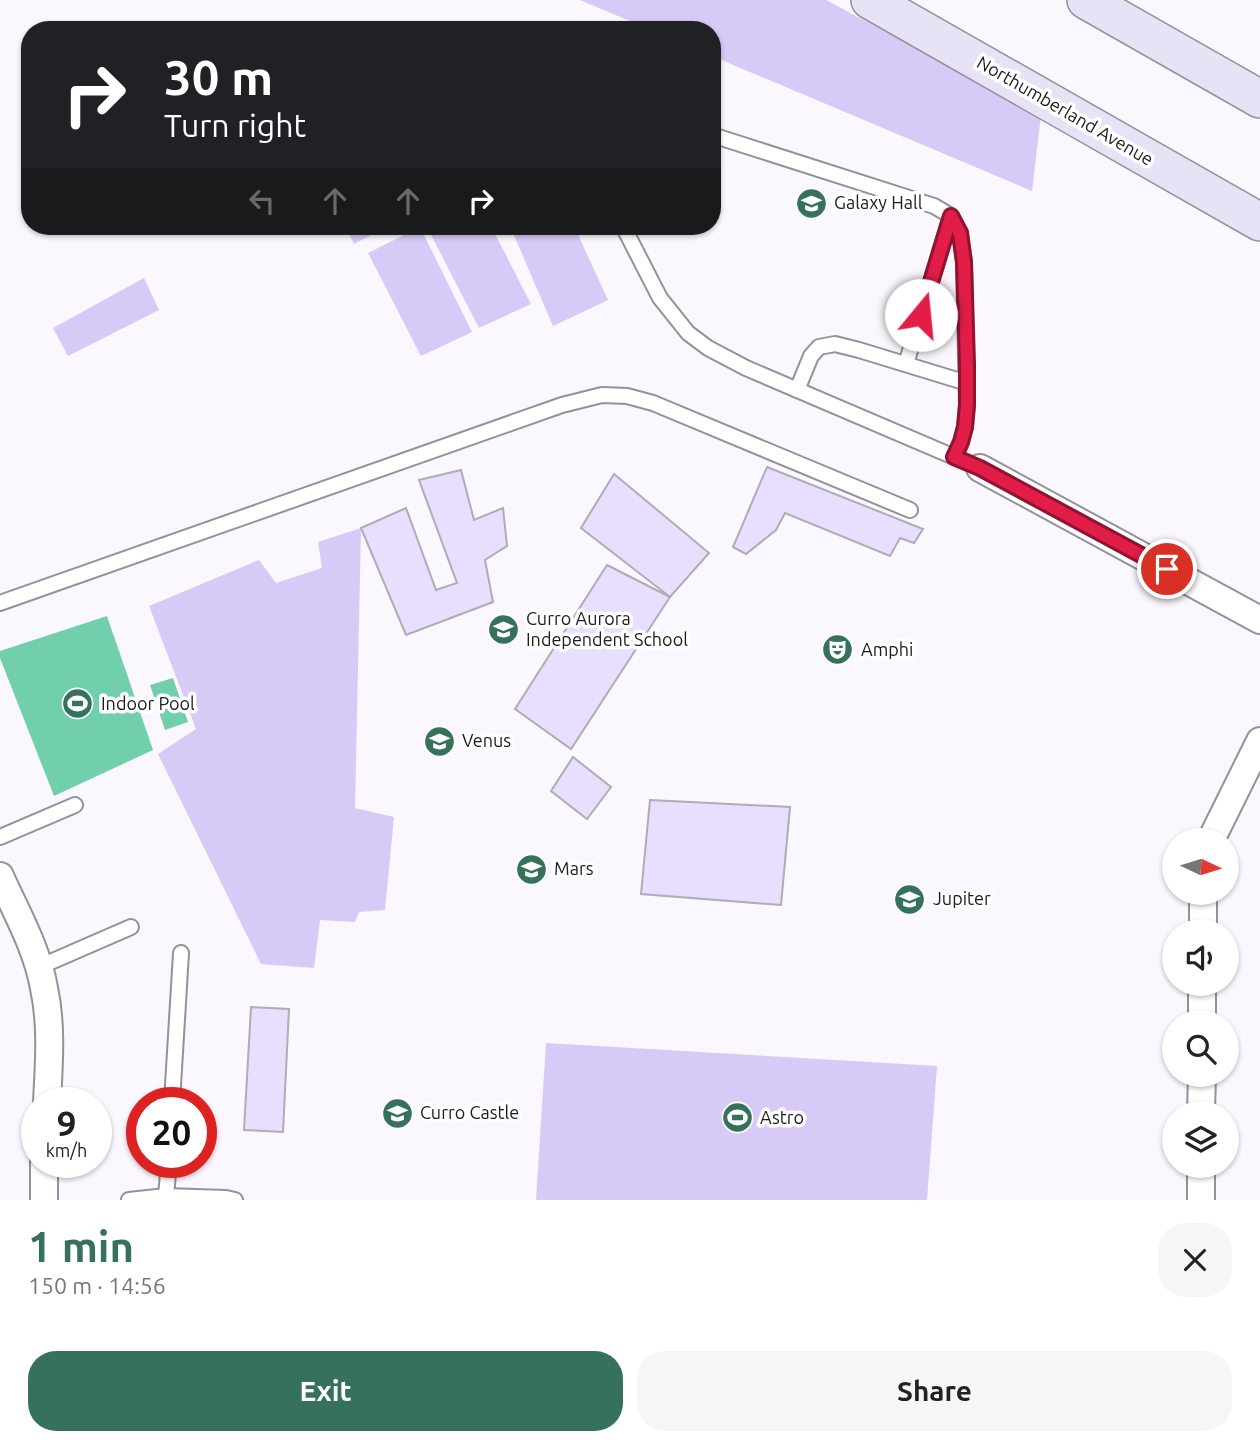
<!DOCTYPE html>
<html lang="en">
<head>
<meta charset="utf-8">
<style>
	body { margin:0; font-family:Ubuntu,sans-serif; background:#f6f6f6; color:#222; height:100vh; display:flex; flex-direction:column; font-size:26px; white-space:nowrap }
	* { box-sizing:border-box; margin:0 }
	p { font-size:23px; color:#767676 }
	.icon { flex:none; width:38px; height:38px; fill:none; stroke:currentColor; stroke-width:2; stroke-linecap:round; stroke-linejoin:round }
	.map { position:relative; height:1200px; overflow:hidden }
	.drawer { display:flex; flex-direction:column; background:#fff; flex:1 }
	.drawer>* { flex:none }
	.banner { position:absolute; left:21px; top:21px; width:700px; height:214px; border-radius:28px; box-shadow:0 2px 5px #0004; background:#202124; color:#fff; overflow:hidden }
	.needle { width:46px; rotate:94deg }
	.fabs { position:absolute; left:1162px; top:828px; display:grid; gap:14px }
	.fabs a { display:grid; place-items:center; width:77px; height:77px; border-radius:50%; background:#fff; box-shadow:0 2px 5px #0004; font-size:35px }
	.speed { position:absolute; left:21px; top:1087px; display:flex; gap:14px; font-size:35px; font-weight:700; text-align:center }
	.speed>* { display:grid; place-content:center; width:91px; height:91px; border-radius:50%; background:#fff; box-shadow:0 2px 5px #0004; line-height:1 }
	.speed small { font-size:18px; font-weight:400 }
	.speed .limit { border:10px solid #d22; background:#fff; color:#111 }
	.pin { position:absolute; display:grid; place-items:center; width:60px; height:60px; color:#fff; margin:-30px; border:4px solid #fff; border-radius:50%; box-shadow:0 2px 7px #0007 }
	.me { position:absolute; width:77px; margin:-38px; rotate:17deg; stroke-linejoin:round; filter:drop-shadow(0 0 5px #0008) }
	.turn { display:flex; align-items:center; gap:24px; height:147px; padding:0 28px; font-size:32px }
	.turn .icon { width:91px; height:91px; stroke-width:2.5 }
	.turn b { display:block; font-size:49px; line-height:60px }
	.lanes { display:flex; align-items:center; height:66px; padding:0 28px; background:#0003; justify-content:center; gap:35px; direction:ltr }
	.lanes .off { opacity:.35 }
	.round { display:grid; place-items:center; flex:none; width:74px; height:74px; border-radius:28px; background:#f6f6f6 }
	.overview { display:flex; align-items:center; justify-content:space-between; height:119px; padding:0 28px }
	h1 { font-size:42px; font-weight:700; line-height:52px; color:#36715b }
	.action { display:flex; gap:14px; margin-top:auto; padding:14px 28px }
	.action a { flex:1; height:80px; border-radius:28px; background:#36715b; color:#fff; font-size:28px; font-weight:700; line-height:80px; text-align:center }
	.action a+a { background:#f6f6f6; color:#222 }
	.map>svg:first-child { display:block }
</style>
</head>
<body>
<div class="map">
<svg width="1260" height="1200" viewBox="0 0 1260 1200">
	<rect width="100%" height="100%" fill="#faf8fe"/>
	<g fill="#d7caf6">
		<polygon points="580,0 826,0 1041,115 1032,191 712,56 712,30 651,30"/>
		<polygon points="345,226 389,226 354,244"/>
		<polygon points="430,226 491,226 531,304 479,328 427,227"/>
		<polygon points="510,226 574,226 608,300 553,326"/>
		<polygon points="420,227 472,332 421,356 368,253"/>
		<polygon points="144,278 159,310 68,356 53,328"/>
		<polygon points="361,528 355,808 394,817 385,910 359,912 355,922 320,920 314,968 261,964 158,754 196,729 149,606 259,560 276,583 322,568 318,542"/>
		<polygon points="546,1043 937,1066 927,1200 536,1200"/>
	</g>
	<g fill="#71d0ab">
		<polygon points="107,616 153,750 54,796 0,658 0,651"/>
		<polygon points="173,678 188,722 165,730 150,685"/>
	</g>
	<g fill="#e8dffe" stroke="#aeacb4" stroke-width="2">
		<polygon points="767,467 923,529 914,543 900,538 890,556 785,513 776,530 746,554 733,547"/>
		<polygon points="461,470 474,520 503,508 507,546 485,560 493,602 406,635 361,528 406,508 436,590 457,583 419,480"/>
		<polygon points="614,474 709,553 670,597 581,528"/>
		<polygon points="607,565 670,597 571,749 515,709"/>
		<polygon points="573,757 611,787 587,819 551,791"/>
		<polygon points="650,800 790,807 781,905 641,894"/>
		<polygon points="251,1007 289,1009 283,1132 244,1130"/>
	</g>
	<g fill="none" stroke-linecap="round" stroke-linejoin="round">
		<defs>
			<g id="service">
				<polyline points="712,135 934,206 951,216 960,233 964,262 967,405 965,427 961,442 955,457"/>
				<polyline points="623,226 660,298 688,333 708,348 746,368 980,468"/>
				<polyline points="906,364 951,216"/>
				<polyline points="797,390 811,356 819,347 835,344 859,350 967,383"/>
				<polyline points="0,603 562,405 602,395 627,396 653,403 910,510"/>
				<polyline points="0,837 75,805"/>
				<polyline points="39,967 131,927"/>
				<polyline points="172,1102 181,953"/>
				<polyline points="166,1196 169,1162"/>
				<polyline points="129,1200 166,1196 226,1198 235,1200"/>
			</g>
			<g id="minor">
				<polyline points="980,468 1260,620"/>
				<polyline points="1211,840 1260,741"/>
				<path d="M0 876C16 912 37 948 44 988 52 1025 49 1064 47 1102"/>
				<polyline points="1203,931 1203,892"/>
				<polyline points="1202,1022 1202,984"/>
				<polyline points="1201,1113 1202,1074"/>
				<polyline points="44,1200 44,1162"/>
				<polyline points="1201,1200 1201,1166"/>
			</g>
			<g id="secondary">
				<polyline points="870,0 1260,222"/>
				<polyline points="1086,0 1260,99"/>
			</g>
		</defs>
		<use href="#service" stroke="#939199" stroke-width="18"/>
		<use href="#minor" stroke="#939199" stroke-width="30"/>
		<use href="#secondary" stroke="#939199" stroke-width="40"/>
		<use href="#service" stroke="#fff" stroke-width="14"/>
		<use href="#minor" stroke="#fff" stroke-width="26"/>
		<use href="#secondary" stroke="#e8e2f6" stroke-width="37"/>
	</g>
	<g fill="none" stroke-linecap="round" stroke-linejoin="round">
		<defs>
			<polyline id="route" points="921,315 951,216 960,233 964,262 967,364 967,405 965,427 961,442 954,457 980,468 1167,569"/>
		</defs>
		<use href="#route" stroke="#92132f" stroke-width="18"/>
		<use href="#route" stroke="#e11d48" stroke-width="12"/>
	</g>
	<defs>
		<symbol id="school-disc" viewBox="-11 -11 22 22"><circle r="9.5" fill="#36715b" stroke="#fff"/><path d="M0-5L7-2L0 1L-7-2ZM-4 1L0 2.5L4 1V4Q0 6-4 4Z" fill="#fff"/></symbol>
		<symbol id="theatre-disc" viewBox="-11 -11 22 22"><circle r="9.5" fill="#36715b" stroke="#fff"/><path d="M-5-5.5Q0-4 5-5.5V0Q5 5 0 6Q-5 5-5 0ZM-3.3-2.5H-1v1.5H-3.3ZM1-2.5H3.3v1.5H1ZM-2.8 1Q0 5.5 2.8 1Z" fill="#fff"/></symbol>
		<symbol id="stadium-disc" viewBox="-11 -11 22 22"><circle r="9.5" fill="#36715b" stroke="#fff"/><path d="M0-5a6.5 5 0 1 0 0 10a6.5 5 0 1 0 0-10ZM-3.5-1.8h7v3.6h-7Z" fill="#fff"/></symbol>
	</defs>
	<g fill-rule="evenodd">
		<use href="#school-disc" x="794" y="186" width="35" height="35"/>
		<use href="#school-disc" x="486" y="612" width="35" height="35"/>
		<use href="#theatre-disc" x="820" y="632" width="35" height="35"/>
		<use href="#stadium-disc" x="60" y="686" width="35" height="35"/>
		<use href="#school-disc" x="422" y="724" width="35" height="35"/>
		<use href="#school-disc" x="514" y="852" width="35" height="35"/>
		<use href="#school-disc" x="892" y="882" width="35" height="35"/>
		<use href="#school-disc" x="380" y="1096" width="35" height="35"/>
		<use href="#stadium-disc" x="720" y="1100" width="35" height="35"/>
	</g>
	<g text-anchor="middle" stroke-width="7" stroke-linejoin="round" paint-order="stroke">
		<g font-size="18" fill="#1c1b1e" stroke="#fff">
			<text transform="translate(1065 111) rotate(30)" y="6">Northumberland Avenue</text>
		</g>
		<g font-size="18" fill="#1c1b1e" stroke="#fff" text-anchor="start">
			<text x="834" y="209">Galaxy Hall</text>
			<text x="526" y="625">Curro Aurora<tspan x="526" dy="21">Independent School</tspan></text>
			<text x="861" y="656">Amphi</text>
			<text x="101" y="710">Indoor Pool</text>
			<text x="462" y="747">Venus</text>
			<text x="554" y="875">Mars</text>
			<text x="933" y="905">Jupiter</text>
			<text x="420" y="1119">Curro Castle</text>
			<text x="760" y="1124">Astro</text>
		</g>
	</g>
</svg>
<div class="fabs">
<a><svg class="needle" viewBox="-14 -14 28 28"><path d="M0-13l5 13h-10z" fill="#e53935"/><path d="M0 13l5-13h-10z" fill="#767676"/></svg></a>
<a><svg class="icon" aria-label="sound" viewBox="0 0 24 24"><path d="M4 9h4l5-4v14l-5-4H4zM17 9q2 3 0 6"/></svg></a>
<a><svg class="icon" aria-label="search" viewBox="0 0 24 24"><circle cx="10" cy="10" r="6"/><path d="M15 15l6 6"/></svg></a>
<a><svg class="icon" aria-label="layers" viewBox="0 0 24 24"><path d="M12 4l9 5-9 5-9-5zM3 14l9 5 9-5"/></svg></a>
</div>
<div class="speed"><div>9<small>km/h</small></div><div class="limit">20</div></div>
<div class="pin" style="left:1167px;top:569px;background:#d93025"><svg class="icon" aria-label="arrive" viewBox="0 0 24 24"><path d="M6 21V4h12l-3 4 3 4H6"/></svg></div>
<svg class="me" style="left:921px;top:315px" viewBox="-20 -20 40 40"><circle r="19" fill="#fff"/><path d="M0-13L10 11 0 6-10 11z" fill="#e11d48"/></svg>
<div class="banner">
<div class="turn"><svg class="icon" aria-label="right" viewBox="0 0 24 24"><path d="M7 20v-9h11M14 6l5 5-5 5"/></svg><div><b>30 m</b>Turn right</div></div>
<div class="lanes"><svg class="icon off" aria-label="left" viewBox="0 0 24 24"><path d="M17 20v-9H6M10 6l-5 5 5 5"/></svg><svg class="icon off" aria-label="ahead" viewBox="0 0 24 24"><path d="M12 20V5M6 11l6-6 6 6"/></svg><svg class="icon off" aria-label="ahead" viewBox="0 0 24 24"><path d="M12 20V5M6 11l6-6 6 6"/></svg><svg class="icon" aria-label="right" viewBox="0 0 24 24"><path d="M7 20v-9h11M14 6l5 5-5 5"/></svg></div>
</div>
</div>
<section class="drawer">
<div class="overview"><div><h1>1 min</h1><p>150 m · 14:56</p></div><a class="round"><svg class="icon" aria-label="close" viewBox="0 0 24 24"><path d="M6 6l12 12M18 6L6 18"/></svg></a></div>
<div class="action"><a>Exit</a><a>Share</a></div>
</section>
</body>
</html>
